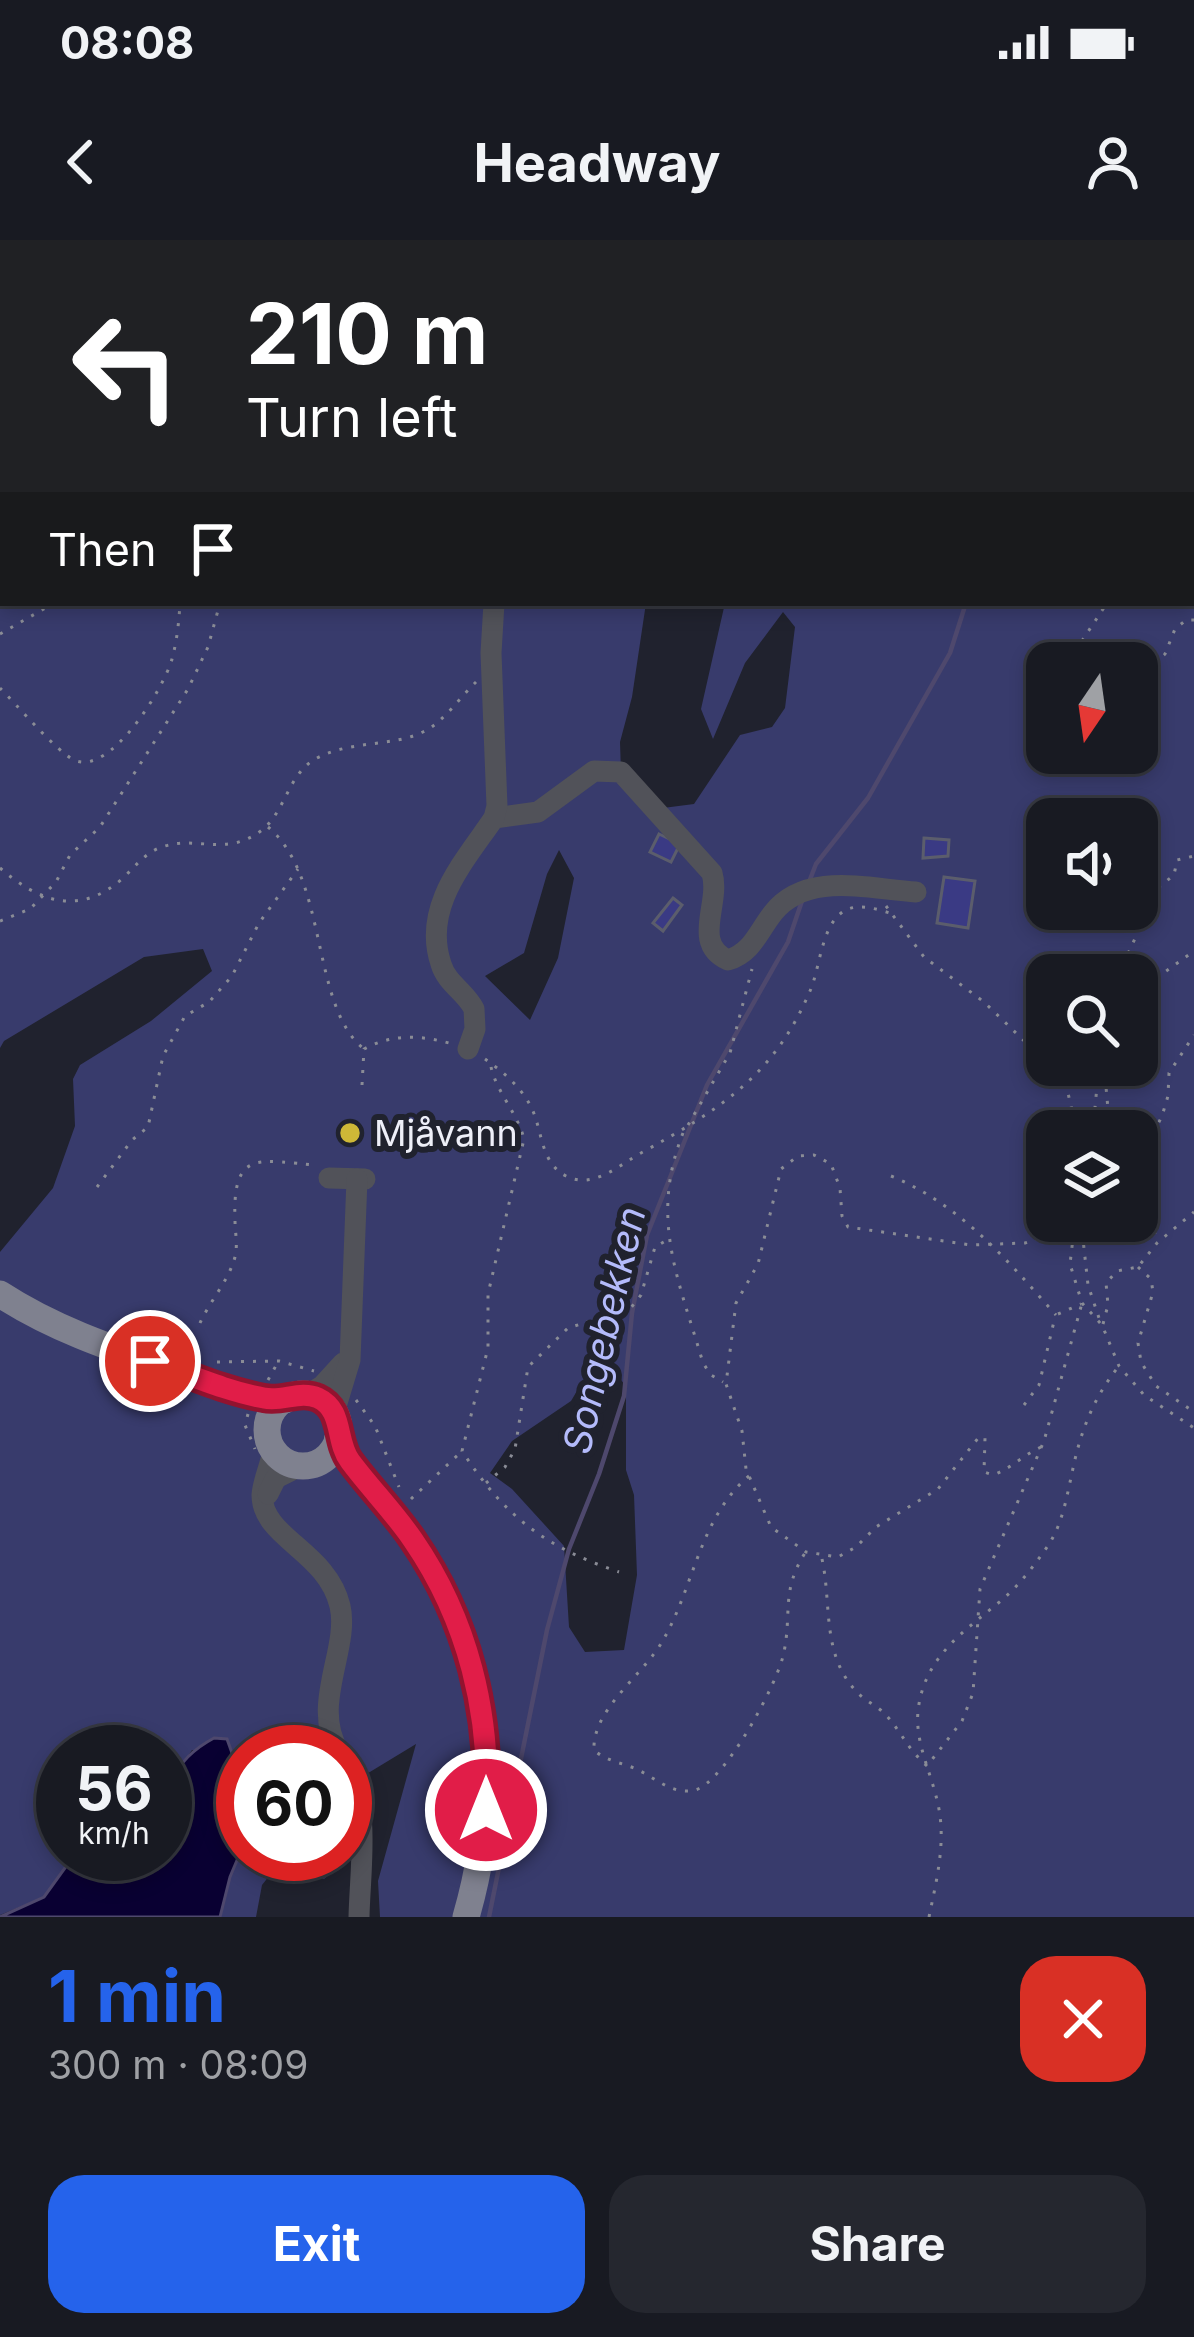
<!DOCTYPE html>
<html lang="en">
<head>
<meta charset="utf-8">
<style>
	body { margin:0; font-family:Inter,sans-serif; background:#25272f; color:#f1f3f6; height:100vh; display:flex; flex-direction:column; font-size:45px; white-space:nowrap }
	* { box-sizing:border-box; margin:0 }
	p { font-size:39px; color:#9fa1a5 }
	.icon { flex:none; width:66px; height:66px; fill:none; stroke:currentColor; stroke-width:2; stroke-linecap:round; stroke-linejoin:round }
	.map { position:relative; height:1677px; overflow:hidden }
	.details { display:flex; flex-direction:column; background:#181a22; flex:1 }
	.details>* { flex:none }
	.banner { position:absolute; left:0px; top:0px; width:1194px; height:366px; box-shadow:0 6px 18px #0003,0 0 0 3px #363840; background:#202124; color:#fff; overflow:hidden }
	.needle { width:78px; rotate:193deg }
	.tools { position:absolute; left:1026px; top:402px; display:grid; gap:24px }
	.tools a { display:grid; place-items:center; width:132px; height:132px; border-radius:24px; background:#181a22; box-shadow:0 6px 18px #0003,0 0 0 3px #363840; font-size:60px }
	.speed { position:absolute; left:36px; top:1485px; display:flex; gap:24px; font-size:60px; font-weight:700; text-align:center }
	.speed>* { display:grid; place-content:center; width:156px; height:156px; border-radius:50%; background:#181a22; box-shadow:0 6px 18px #0003,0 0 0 3px #363840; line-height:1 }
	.speed small { font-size:30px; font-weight:400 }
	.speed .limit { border:18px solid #d22; background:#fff; color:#111 }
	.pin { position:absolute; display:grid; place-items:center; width:102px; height:102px; color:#fff; margin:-51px; border:6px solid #fff; border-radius:50%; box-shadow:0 3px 12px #0007 }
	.me { position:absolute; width:132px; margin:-66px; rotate:0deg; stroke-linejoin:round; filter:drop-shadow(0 0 9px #0008) }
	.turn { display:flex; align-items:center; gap:42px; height:252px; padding:0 48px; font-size:54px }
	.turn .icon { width:156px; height:156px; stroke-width:2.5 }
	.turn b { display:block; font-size:84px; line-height:102px }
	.then { display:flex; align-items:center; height:114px; padding:0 48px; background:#0003; gap:24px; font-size:45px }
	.round { display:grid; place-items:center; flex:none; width:126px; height:126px; border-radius:36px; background:#25272f }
	.overview { display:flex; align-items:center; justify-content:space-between; height:204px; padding:0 48px }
	h1 { font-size:72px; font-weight:700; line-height:90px; color:#2563eb }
	.button { display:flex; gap:24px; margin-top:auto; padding:24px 48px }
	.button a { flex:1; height:138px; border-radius:36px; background:#2563eb; color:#fff; font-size:48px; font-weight:700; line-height:138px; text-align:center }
	.button a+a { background:#25272f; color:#f1f3f6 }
	.status { display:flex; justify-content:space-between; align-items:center; height:84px; padding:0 60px; background:#181a22; direction:ltr }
	.status svg { height:33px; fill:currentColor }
	header { display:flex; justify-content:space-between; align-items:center; height:156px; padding:0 48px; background:#181a22; font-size:54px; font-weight:700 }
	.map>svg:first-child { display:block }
</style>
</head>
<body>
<div class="status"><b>08:08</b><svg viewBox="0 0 49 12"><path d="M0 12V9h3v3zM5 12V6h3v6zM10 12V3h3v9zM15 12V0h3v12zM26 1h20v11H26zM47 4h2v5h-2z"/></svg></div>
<header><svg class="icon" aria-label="back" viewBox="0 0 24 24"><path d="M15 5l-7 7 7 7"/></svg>Headway<svg class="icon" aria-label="person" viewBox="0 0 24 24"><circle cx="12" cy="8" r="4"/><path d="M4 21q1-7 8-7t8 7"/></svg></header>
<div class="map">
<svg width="1194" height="1677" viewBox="0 0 1194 1677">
	<rect width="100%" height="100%" fill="#20222e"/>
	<path fill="#383b6c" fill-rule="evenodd" d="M0 0H908L3 3V363H646L632 457 620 502 621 532 663 568 694 564 740 495 772 487 785 468 795 387 783 372 745 423 713 499 701 469 725 363H1191V3L1144 0H1194V1677H380L378 1641 416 1504 360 1538 348 1619 324 1639 281 1621 262 1645 256 1677H220L230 1637 243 1606V1614H345V1512H243V1544L234 1515 192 1510 165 1550V1512H63V1614H75L44 1657 0 1675V1012L53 948 75 886 73 839 80 825 151 781 212 731 203 709 144 717 4 801 0 808ZM1047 423H1137V513H1047ZM1047 579H1137V669H1047ZM559 610 574 638 558 718 530 780 485 736 524 713 547 634ZM1047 735H1137V825H1047ZM1047 891H1137V981H1047ZM599 1114 626 1146V1230L634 1255 637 1335 624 1410 585 1412 569 1387 564 1306 512 1249 490 1233 512 1201 571 1161Z"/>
	<path fill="#090032" stroke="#4e486d" stroke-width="3" d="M214 1498 227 1499 243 1544V1606L230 1637 220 1677H0L44 1657 75 1614H165C165 1561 162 1526 214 1498Z"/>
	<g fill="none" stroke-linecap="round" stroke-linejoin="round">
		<g stroke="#4e486d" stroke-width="4.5">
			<polyline points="809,642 816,624 868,558 950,413 966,363"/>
			<polyline points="489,1677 547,1390 569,1309 599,1234 624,1156 632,1073 647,995 707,845 788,702 803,658"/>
		</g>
	</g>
	<g fill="#3a3a84" stroke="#5b5d6c" stroke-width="3">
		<polygon points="659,594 680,604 671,622 650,612"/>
		<polygon points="924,598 949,600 948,616 923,618"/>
		<polygon points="944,637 975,641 968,688 937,683"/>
		<polygon points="673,658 682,665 663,691 653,683"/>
	</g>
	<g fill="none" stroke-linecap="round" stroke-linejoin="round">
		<g stroke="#8a8c96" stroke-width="3" stroke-dasharray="3 9" stroke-linecap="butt">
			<polyline points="382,0 383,3"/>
			<polyline points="537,3 538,0"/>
			<polyline points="1191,279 1194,280"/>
			<polyline points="0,394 54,363"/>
			<polyline points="1074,423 1076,410 1107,363"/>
			<polyline points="1137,439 1165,414 1175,389 1186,380 1194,380"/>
			<path d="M0 448C16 464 57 512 74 520 110 537 164 448 172 419 177 401 179 381 180 363"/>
			<path d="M268 587C329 638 310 766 364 809"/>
			<path d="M0 628C38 661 78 677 122 639 136 626 146 611 165 606 198 596 227 617 262 590 286 571 288 533 317 518 352 500 392 507 423 492 444 482 459 458 476 442"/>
			<polyline points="886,666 924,717 984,762 1047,823"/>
			<polyline points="0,681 30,669 56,642 70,615 100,587 188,449 208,407 220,363"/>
			<polyline points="1118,735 1159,647 1174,635 1177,620 1194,616"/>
			<polyline points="1137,752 1194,711"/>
			<path d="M485 819C502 831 520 846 530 865 543 888 539 922 566 936 593 950 619 925 641 913 719 870 774 836 810 751 820 728 821 690 840 674 855 661 876 669 893 674"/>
			<polyline points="1049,825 1067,849 1077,891"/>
			<polyline points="1104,825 1110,891"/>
			<path d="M491 827C497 853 517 872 524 899L488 1054V1108L462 1211C505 1277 545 1307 619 1332"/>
			<path d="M362 845 364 809C392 794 419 795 449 803"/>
			<polyline points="688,885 730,813 752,729"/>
			<polyline points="1087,891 1094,878 1099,825"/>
			<path d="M683 893C649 979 679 1040 703 1123L711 1135 723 1142"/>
			<polyline points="1137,925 1162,876 1168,856 1169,833 1194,795"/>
			<path d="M891 936C961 965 1007 1020 1056 1075"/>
			<polyline points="97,947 132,900 148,887 163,816 185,776 209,762 232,736 259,683 298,629"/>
			<polyline points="1137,960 1151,980 1157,1001"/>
			<polyline points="1075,981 1070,1024 1082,1063 1102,1085 1119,1126 1144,1155 1194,1188"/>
			<polyline points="1081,981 1088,1045 1101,1084"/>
			<polyline points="1138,1027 1151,1039 1153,1052 1138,1103 1141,1122 1156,1146 1194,1172"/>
			<polyline points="1058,1074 1081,1064"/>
			<path d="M200 1083C210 1061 229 1040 235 1017 238 1005 235 992 235 980 232 906 262 922 318 925"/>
			<polyline points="1103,1084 1108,1065 1106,1043 1117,1031 1138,1027 1157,1003 1194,972"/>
			<polyline points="217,1122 279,1121 314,1131"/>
			<polyline points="268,1140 278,1122"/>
			<polyline points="356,1160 375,1186 399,1247"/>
			<polyline points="1024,1165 1039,1145 1055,1077"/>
			<polyline points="248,1174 245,1185 255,1209"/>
			<path d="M1041 1207C1023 1215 1012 1228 993 1235L984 1232 985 1198 979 1197 938 1249 876 1287 856 1307 838 1317 806 1312 771 1287 746 1229 742 1191 726 1144 736 1063 758 1024 781 929 798 916 814 915 831 924 840 948 842 976 848 987 971 1005 1025 1003 1073 987"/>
			<path d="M749 1236C699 1278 694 1348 662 1402 642 1436 592 1470 594 1510 608 1523 628 1523 644 1533 660 1542 676 1555 695 1550 725 1542 779 1441 784 1412 792 1372 781 1351 805 1313"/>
			<polyline points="486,1243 505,1227 515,1209 528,1127 568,1088 630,1069 641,1055 655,1007 667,1000"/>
			<polyline points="411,1259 460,1213"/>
			<path d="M822 1319C832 1364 821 1415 857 1452 865 1461 878 1466 886 1475 903 1494 906 1507 927 1526L962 1481 973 1453 980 1349 1044 1201 1082 1063"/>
			<path d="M929 1677C937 1638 947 1599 937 1560 930 1530 915 1502 918 1471 924 1416 965 1391 1003 1359 1019 1345 1033 1327 1045 1310 1062 1287 1066 1260 1072 1233 1080 1193 1093 1158 1119 1126"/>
		</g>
		<g stroke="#515259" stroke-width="21">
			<polyline points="650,3 652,0"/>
			<path d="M494 578 538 572 594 531 621 532 712 633C721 664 691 703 728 720 752 713 758 692 773 673 806 631 868 649 916 652"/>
			<path d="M468 809 475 789 474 769C466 752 447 744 441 724 422 667 464 622 494 578L497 566 491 413 494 363"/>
			<polyline points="329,938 365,939"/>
			<polyline points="307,1155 322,1146 343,1123"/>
			<polyline points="334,1173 350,1120 357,939"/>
			<path d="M273 1210C271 1225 263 1240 262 1255 262 1298 327 1311 340 1366 350 1409 310 1465 339 1512"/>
			<polyline points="268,1254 276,1238 300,1226"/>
			<path d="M345 1521C371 1564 360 1629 359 1677"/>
		</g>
		<g stroke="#7f818f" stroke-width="27">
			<path d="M0 1054C55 1090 117 1110 178 1131 213 1143 248 1159 285 1160"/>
			<circle cx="303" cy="1190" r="36"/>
			<path d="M338 1198C356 1238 391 1266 415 1302 490 1414 503 1550 466 1677"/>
		</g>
	</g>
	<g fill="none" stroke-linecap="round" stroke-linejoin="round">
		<defs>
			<path id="route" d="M150 1121C188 1134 225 1151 264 1158 283 1162 300 1150 318 1158 344 1170 335 1201 350 1221 370 1248 394 1272 413 1300 468 1380 491 1474 486 1570"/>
		</defs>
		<use href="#route" stroke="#92132f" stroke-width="30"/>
		<use href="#route" stroke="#e11d48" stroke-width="21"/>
	</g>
	<circle fill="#ceb837" stroke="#20222e" stroke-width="4.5" cx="350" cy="893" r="12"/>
	<g text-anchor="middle" stroke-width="12" stroke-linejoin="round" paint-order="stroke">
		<g font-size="36" fill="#eeeff8" stroke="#20222e" text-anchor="start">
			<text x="374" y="906">Mjåvann</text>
		</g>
		<g font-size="39" font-style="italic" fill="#b4bbfb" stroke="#20222e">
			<text transform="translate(604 1090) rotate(-77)" y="14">Songebekken</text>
		</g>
	</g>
</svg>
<div class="tools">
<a><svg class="needle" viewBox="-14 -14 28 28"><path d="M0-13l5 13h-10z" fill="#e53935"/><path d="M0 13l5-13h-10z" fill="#9fa1a5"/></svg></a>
<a><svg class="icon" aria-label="sound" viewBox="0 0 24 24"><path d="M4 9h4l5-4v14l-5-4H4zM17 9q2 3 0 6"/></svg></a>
<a><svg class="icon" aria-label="search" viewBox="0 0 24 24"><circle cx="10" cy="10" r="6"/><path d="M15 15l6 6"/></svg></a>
<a><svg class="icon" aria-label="layers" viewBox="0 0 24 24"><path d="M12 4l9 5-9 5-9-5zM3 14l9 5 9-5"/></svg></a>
</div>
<div class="speed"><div>56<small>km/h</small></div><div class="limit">60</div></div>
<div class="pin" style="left:150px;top:1121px;background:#d93025"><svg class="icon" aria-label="arrive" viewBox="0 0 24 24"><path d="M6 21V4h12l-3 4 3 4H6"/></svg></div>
<svg class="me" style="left:486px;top:1570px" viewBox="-20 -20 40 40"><circle r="17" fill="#e11d48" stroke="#fff" stroke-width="3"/><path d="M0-11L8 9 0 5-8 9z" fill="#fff"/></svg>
<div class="banner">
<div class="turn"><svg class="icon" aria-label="left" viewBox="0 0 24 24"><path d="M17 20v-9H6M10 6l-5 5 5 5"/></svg><div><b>210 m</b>Turn left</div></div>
<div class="then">Then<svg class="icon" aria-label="arrive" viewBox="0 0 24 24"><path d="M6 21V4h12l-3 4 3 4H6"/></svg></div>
</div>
</div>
<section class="details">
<div class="overview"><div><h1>1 min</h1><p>300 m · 08:09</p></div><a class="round" style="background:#d93025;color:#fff"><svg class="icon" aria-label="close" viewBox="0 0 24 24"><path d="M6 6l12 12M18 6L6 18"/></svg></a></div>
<div class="button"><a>Exit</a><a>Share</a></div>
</section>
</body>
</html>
